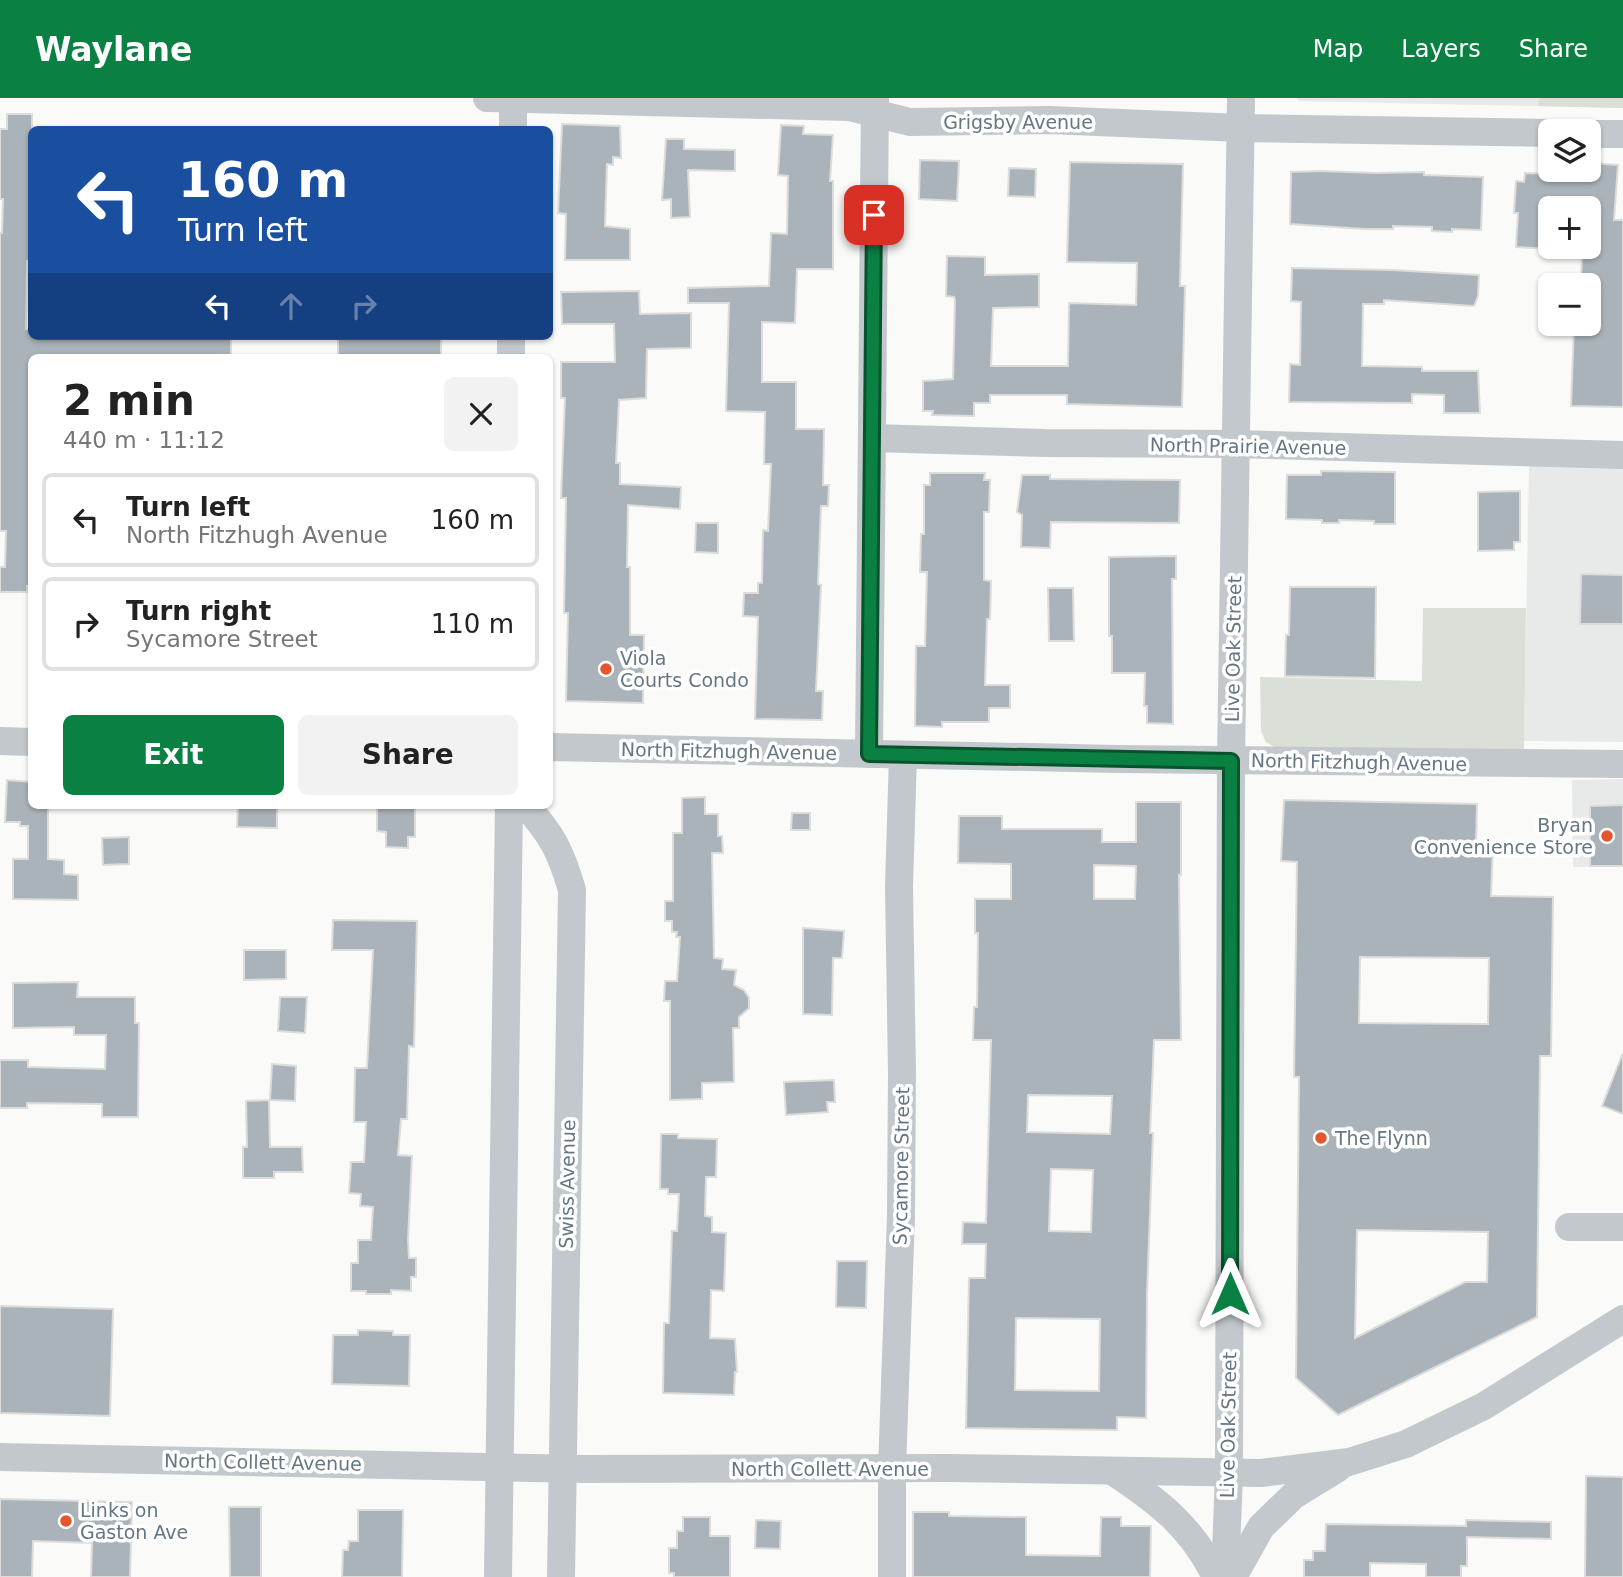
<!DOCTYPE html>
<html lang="en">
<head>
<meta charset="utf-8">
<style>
	body { margin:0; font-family:"DejaVu Sans",sans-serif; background:#f2f2f2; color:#222; height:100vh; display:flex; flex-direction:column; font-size:26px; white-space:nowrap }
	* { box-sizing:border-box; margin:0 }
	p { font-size:23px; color:#767676 }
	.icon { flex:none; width:38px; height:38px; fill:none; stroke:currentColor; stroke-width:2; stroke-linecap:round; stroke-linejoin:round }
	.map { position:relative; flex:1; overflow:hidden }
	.sheet { position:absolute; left:28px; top:256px; width:525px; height:455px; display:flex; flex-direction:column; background:#fff; border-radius:10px; box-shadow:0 2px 5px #0004 }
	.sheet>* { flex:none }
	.banner { position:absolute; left:28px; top:28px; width:525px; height:214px; border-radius:10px; box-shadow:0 2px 5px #0004; background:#1a4fa0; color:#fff; overflow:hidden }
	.controls { position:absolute; left:1538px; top:21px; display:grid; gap:14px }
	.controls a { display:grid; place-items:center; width:63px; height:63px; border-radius:10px; background:#fff; box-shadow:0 2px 5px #0004; font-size:35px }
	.pin { position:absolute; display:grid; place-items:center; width:60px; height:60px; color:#fff; margin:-30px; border-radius:14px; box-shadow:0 4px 10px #0006 }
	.me { position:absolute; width:77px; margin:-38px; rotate:0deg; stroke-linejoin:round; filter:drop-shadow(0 0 5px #0008) }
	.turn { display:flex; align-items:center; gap:24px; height:147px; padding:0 35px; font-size:32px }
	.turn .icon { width:91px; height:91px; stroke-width:2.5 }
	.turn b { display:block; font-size:49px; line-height:60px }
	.lanes { display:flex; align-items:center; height:66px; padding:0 35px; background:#0003; justify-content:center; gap:35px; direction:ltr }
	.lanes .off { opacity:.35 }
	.round { display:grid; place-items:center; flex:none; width:74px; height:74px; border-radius:10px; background:#f2f2f2 }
	.headline { display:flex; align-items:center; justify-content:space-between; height:119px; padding:0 35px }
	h1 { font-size:42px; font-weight:700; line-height:52px }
	.action { display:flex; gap:14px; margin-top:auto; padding:14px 35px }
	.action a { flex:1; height:80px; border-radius:10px; background:#0b8043; color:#fff; font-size:28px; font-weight:700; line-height:80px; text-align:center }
	.action a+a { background:#f2f2f2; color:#222 }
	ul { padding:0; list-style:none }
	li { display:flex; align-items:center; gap:21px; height:94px; margin:0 14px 10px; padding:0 21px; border:4px solid #e0e0e0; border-radius:10px }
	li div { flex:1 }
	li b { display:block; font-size:26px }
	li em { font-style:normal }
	header { display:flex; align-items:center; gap:42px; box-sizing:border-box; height:98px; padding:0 35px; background:#0b8043; color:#fff }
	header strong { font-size:33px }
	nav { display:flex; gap:38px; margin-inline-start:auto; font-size:24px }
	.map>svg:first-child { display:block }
</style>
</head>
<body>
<header>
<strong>Waylane</strong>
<nav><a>Map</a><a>Layers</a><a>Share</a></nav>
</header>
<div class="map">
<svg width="1623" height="1479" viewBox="0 0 1623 1479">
	<rect width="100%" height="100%" fill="#fafaf8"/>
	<g fill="#e8e9e9">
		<polygon points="1296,0 1623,0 1623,10 1299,3"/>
		<polygon points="1529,366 1623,366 1623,644 1524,643"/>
		<polygon points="1623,681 1623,768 1573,769 1572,682"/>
	</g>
	<g fill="#dadfd7">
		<polygon points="1539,0 1623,0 1623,10 1538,8"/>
		<polygon points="1423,510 1526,510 1524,652 1274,649 1266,644 1261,633 1260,579 1422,583"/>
	</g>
	<g fill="#aab3b9" stroke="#dcdcda" stroke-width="2" fill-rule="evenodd">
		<polygon points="7,16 32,16 32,163 27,163 26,231 32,231 32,238 207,241 207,238 231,238 231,259 32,259 32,488 27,488 27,494 0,494 0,469 5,469 6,433 0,433 0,135 2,135 3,101 0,101 0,31 7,31"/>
		<polygon points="562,26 620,28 621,60 613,59 613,67 607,66 605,128 630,131 630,162 565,162 566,116 558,115"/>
		<polygon points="781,27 804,28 803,36 833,37 830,83 833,83 833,171 797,171 795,225 762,224 762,284 796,284 796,331 824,331 823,387 829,387 828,408 821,408 818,486 821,487 816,593 823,593 822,622 755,621 758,519 743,518 744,495 758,495 758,485 762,485 763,432 768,433 771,366 764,366 765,314 726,313 729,205 688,205 688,190 769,188 771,135 787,136 788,78 778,77"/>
		<polygon points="666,41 684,41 684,51 735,52 735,73 688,72 690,119 671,120 671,101 662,102"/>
		<polygon points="920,62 959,63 957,103 919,101"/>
		<polygon points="1070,64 1183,66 1180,188 1185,188 1182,309 1067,306 1067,297 990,297 990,305 974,305 974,318 932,317 933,313 923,313 923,283 953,281 955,202 954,199 946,198 947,158 985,159 985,177 1039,176 1039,209 993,210 991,268 1068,268 1069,205 1136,207 1137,165 1067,164"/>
		<polygon points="1591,65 1618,67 1614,122 1623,122 1623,309 1571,308 1574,226 1589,226 1589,187 1581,187 1582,149 1589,149 1589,110 1550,110 1550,151 1516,149 1518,115 1514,115 1516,83 1524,84 1525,75 1591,77"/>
		<polygon points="1009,70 1036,71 1035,99 1008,98"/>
		<polygon points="1320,73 1376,75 1424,74 1424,77 1483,79 1481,132 1452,131 1452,134 1432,133 1432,129 1393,128 1393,131 1365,131 1290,126 1291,74"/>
		<polygon points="1292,170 1392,172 1479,177 1478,198 1474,208 1384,202 1384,206 1363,206 1362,268 1422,269 1422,273 1478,273 1480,315 1444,315 1444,297 1412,296 1412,305 1289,304 1290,266 1300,267 1301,204 1291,203"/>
		<polygon points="639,193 640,216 691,215 691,250 647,251 646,300 619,302 616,365 620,365 620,386 681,389 680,411 628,407 627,469 630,469 630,537 644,537 643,605 566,603 568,515 564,515 566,400 561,400 565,300 561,300 561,264 615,264 614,226 562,226 561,194"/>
		<rect x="338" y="238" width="103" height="21"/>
		<polygon points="1321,373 1395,374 1395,426 1374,426 1374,423 1339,422 1339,425 1322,425 1322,422 1286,421 1287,377 1321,377"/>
		<polygon points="930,375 985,375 984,382 990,382 989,414 984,414 984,482 991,483 990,521 987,521 985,587 1010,587 1010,610 989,610 989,624 942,624 942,629 915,628 916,548 925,548 927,474 920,474 921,436 924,436 924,387 930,387"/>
		<polygon points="1022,377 1050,377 1050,381 1180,382 1179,425 1051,424 1050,450 1021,449 1022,417 1017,414"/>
		<polygon points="1520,393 1520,444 1514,444 1514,452 1478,453 1478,394"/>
		<polygon points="696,425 718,425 718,455 695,454"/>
		<polygon points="1176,458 1176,481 1172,481 1173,626 1147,625 1147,608 1144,608 1145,575 1112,575 1112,538 1109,538 1109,459"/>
		<polygon points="1581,476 1623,477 1623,526 1580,526"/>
		<polygon points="1290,489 1376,489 1375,580 1285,578 1286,537 1289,537"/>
		<polygon points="1048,490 1073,490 1074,543 1049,543"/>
		<polygon points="7,682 32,684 32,707 48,707 48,761 64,762 64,776 78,777 78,802 13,801 13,761 28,761 28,728 20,728 20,724 5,724"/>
		<polygon points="705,699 705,716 718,716 718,738 722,738 723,755 712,755 714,860 723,861 722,871 736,872 734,887 744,892 749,900 749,910 739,919 739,930 733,930 734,984 702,985 702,1001 670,1002 670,903 664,903 665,883 677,883 680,839 676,839 677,834 672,834 672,823 665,823 665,803 673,803 673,735 682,735 682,700"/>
		<path d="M1284 702 1477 706 1476 747H1493L1491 798 1553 799 1551 958H1540L1537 1219 1338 1317 1296 1280 1299 979H1294L1297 764 1281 763ZM1360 859 1489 860 1488 926 1359 925ZM1357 1132 1488 1134 1487 1184H1465L1355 1240Z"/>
		<path d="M1136 704H1181V777H1179L1181 942H1154L1150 1035H1153L1147 1195 1146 1320 1117 1319V1332L966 1330 969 1180H985L986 1146H962L963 1124 986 1125 991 942H973L974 909H977L978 835H975V801H1011V766L958 765 959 718H1002V731H1102V744H1136ZM1094 767 1136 768 1135 801H1094ZM1028 997 1112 998 1110 1036 1027 1034ZM1051 1071 1093 1072 1091 1134 1049 1133ZM1016 1220 1100 1221 1099 1293 1015 1292Z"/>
		<polygon points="238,707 277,707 277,730 237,729"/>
		<polygon points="377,707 415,707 415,739 408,739 408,750 386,749 386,734 377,733"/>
		<polygon points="1623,707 1623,768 1590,768 1590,708"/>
		<polygon points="792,715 810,715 810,732 791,732"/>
		<polygon points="129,739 129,766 103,767 102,740"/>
		<polygon points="333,822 417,823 414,949 409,948 407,1021 401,1021 398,1057 412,1058 408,1142 409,1160 416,1160 416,1179 411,1179 411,1193 391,1192 391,1196 366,1196 366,1193 351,1193 351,1165 358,1165 358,1142 371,1142 373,1109 360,1108 361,1096 349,1095 351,1064 364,1064 366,1024 354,1024 355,970 367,970 373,852 332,852"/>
		<polygon points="803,830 844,833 842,860 833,860 832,917 803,916"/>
		<polygon points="244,852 286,852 286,881 244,882"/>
		<polygon points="78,884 77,899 135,899 135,925 139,925 138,1019 102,1019 102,1006 27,1005 27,1010 0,1010 0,962 28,962 28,969 105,971 106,937 74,937 74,929 13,930 13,885"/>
		<polygon points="280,899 307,899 305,935 278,933"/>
		<polygon points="1622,957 1623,958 1623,1016 1602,1008"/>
		<polygon points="272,966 296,968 295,1003 270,1002"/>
		<polygon points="834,982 835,1004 827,1004 828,1014 786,1017 784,984"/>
		<polygon points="269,1002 270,1049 302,1049 303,1074 274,1074 274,1080 243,1080 243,1049 247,1049 246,1003"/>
		<polygon points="661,1036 678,1036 678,1040 717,1041 716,1079 706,1079 705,1118 712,1119 712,1134 726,1135 724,1193 711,1192 710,1240 735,1241 737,1274 735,1274 734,1297 663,1295 664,1225 669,1225 672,1133 677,1133 679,1096 668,1096 668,1091 660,1091"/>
		<polygon points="837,1163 867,1163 866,1210 836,1209"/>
		<polygon points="0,1208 113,1211 110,1318 0,1315"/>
		<polygon points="358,1232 393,1233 393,1237 410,1237 409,1288 332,1286 333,1237 358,1237"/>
		<polygon points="1586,1378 1623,1379 1623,1479 1585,1479"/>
		<polygon points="0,1401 132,1404 130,1479 91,1479 92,1445 33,1443 32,1479 0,1479"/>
		<polygon points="229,1409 261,1409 261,1479 230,1479"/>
		<polygon points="358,1412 403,1412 402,1479 342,1479 343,1452 348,1452 349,1443 358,1443"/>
		<polygon points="913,1414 949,1414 949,1418 1026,1419 1026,1457 1100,1458 1101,1419 1121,1419 1121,1428 1151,1428 1150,1479 913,1479"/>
		<polygon points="683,1419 710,1419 710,1438 730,1438 730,1479 674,1479 674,1475 669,1475 669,1450 677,1450 677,1433 683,1433"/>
		<polygon points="756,1422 781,1423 780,1451 755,1450"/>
		<polygon points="1466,1422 1551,1424 1551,1441 1467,1439 1467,1468 1461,1468 1461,1479 1426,1479 1426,1466 1370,1465 1370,1479 1304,1479 1304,1462 1313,1462 1313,1453 1325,1453 1326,1426 1466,1428"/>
	</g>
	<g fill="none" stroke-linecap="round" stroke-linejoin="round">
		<g stroke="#c3c8cc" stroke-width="28">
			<polyline points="487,0 849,9 910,24 1049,22 1241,30 1550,35"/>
			<polyline points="513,32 513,0"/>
			<polyline points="1589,36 1623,36"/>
			<polyline points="511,259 511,238"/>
			<polyline points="872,340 1045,345 1236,346 1623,357"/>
			<polyline points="0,643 32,644"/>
			<polyline points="550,649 1117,661 1623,666"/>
			<polyline points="869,656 875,0"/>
			<path d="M525 707C552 736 561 754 572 792L561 1479"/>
			<polyline points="1569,1129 1623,1129"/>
			<polyline points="0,1359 585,1371 950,1370 1261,1375 1349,1364 1406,1346 1484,1308 1623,1221"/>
			<path d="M1114 1374C1159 1404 1192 1429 1216 1479"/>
			<polyline points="498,1479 509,707"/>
			<polyline points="892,1479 892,1371 901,1117 902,975 899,789 903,657"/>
			<polyline points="1225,1479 1229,1376 1231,663 1241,0"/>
			<polyline points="1233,1479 1261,1429 1294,1397 1338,1370"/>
		</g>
	</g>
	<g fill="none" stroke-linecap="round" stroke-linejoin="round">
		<defs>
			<polyline id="route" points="874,117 869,656 1231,663 1230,1196"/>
		</defs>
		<use href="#route" stroke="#07532c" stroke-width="18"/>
		<use href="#route" stroke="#0b8043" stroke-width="12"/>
	</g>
	<g fill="#e4572e" stroke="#fff" stroke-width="2.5">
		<circle cx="606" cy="571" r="7"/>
		<circle cx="1607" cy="738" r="7"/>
		<circle cx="1321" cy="1040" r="7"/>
		<circle cx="66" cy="1423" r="7"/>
	</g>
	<g text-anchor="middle" stroke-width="7" stroke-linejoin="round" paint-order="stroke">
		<g font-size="19" fill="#657683" stroke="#fff">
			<text x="1018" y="31">Grigsby Avenue</text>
			<text transform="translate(1248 348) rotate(1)" y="7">North Prairie Avenue</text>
			<text transform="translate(1233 551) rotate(-89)" y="7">Live Oak Street</text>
			<text transform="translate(729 653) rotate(1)" y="7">North Fitzhugh Avenue</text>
			<text transform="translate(1359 664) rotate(1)" y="7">North Fitzhugh Avenue</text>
			<text transform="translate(901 1068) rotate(-89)" y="7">Sycamore Street</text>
			<text transform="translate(567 1086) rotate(-89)" y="7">Swiss Avenue</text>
			<text transform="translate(1228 1327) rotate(-89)" y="7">Live Oak Street</text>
			<text transform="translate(263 1364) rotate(1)" y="7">North Collett Avenue</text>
			<text x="830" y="1378">North Collett Avenue</text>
		</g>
		<g font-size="19" fill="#657683" stroke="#fff" text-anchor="start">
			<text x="620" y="567">Viola<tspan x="620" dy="22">Courts Condo</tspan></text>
			<text x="1593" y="734" text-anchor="end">Bryan<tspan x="1593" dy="22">Convenience Store</tspan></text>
			<text x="1335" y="1047">The Flynn</text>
			<text x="80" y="1419">Links on<tspan x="80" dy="22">Gaston Ave</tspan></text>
		</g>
	</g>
</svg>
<div class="controls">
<a><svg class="icon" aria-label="layers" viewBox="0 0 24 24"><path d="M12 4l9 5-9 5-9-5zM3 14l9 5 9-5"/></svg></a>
<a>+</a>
<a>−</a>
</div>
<div class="pin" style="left:874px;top:117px;background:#d93025"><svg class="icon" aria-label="arrive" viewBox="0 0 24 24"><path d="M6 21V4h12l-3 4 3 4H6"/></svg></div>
<svg class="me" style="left:1230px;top:1196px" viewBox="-20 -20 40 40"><path d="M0-17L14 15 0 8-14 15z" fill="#0b8043" stroke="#fff" stroke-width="4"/></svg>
<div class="banner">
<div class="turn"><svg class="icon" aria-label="left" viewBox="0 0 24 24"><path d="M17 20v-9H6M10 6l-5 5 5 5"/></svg><div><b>160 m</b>Turn left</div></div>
<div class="lanes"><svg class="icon" aria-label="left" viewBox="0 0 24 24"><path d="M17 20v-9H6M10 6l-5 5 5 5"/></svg><svg class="icon off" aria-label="ahead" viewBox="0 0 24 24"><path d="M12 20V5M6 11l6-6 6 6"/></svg><svg class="icon off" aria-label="right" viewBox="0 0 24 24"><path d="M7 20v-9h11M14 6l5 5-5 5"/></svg></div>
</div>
<section class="sheet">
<div class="headline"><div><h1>2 min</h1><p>440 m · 11:12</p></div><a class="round"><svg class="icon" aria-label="close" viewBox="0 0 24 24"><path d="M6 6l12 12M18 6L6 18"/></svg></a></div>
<ul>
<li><svg class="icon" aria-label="left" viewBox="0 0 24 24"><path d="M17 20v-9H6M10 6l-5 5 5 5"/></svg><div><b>Turn left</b><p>North Fitzhugh Avenue</p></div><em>160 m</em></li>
<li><svg class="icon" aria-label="right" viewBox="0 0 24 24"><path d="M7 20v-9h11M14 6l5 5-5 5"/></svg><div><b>Turn right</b><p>Sycamore Street</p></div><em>110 m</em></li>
</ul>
<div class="action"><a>Exit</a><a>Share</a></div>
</section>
</div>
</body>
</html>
